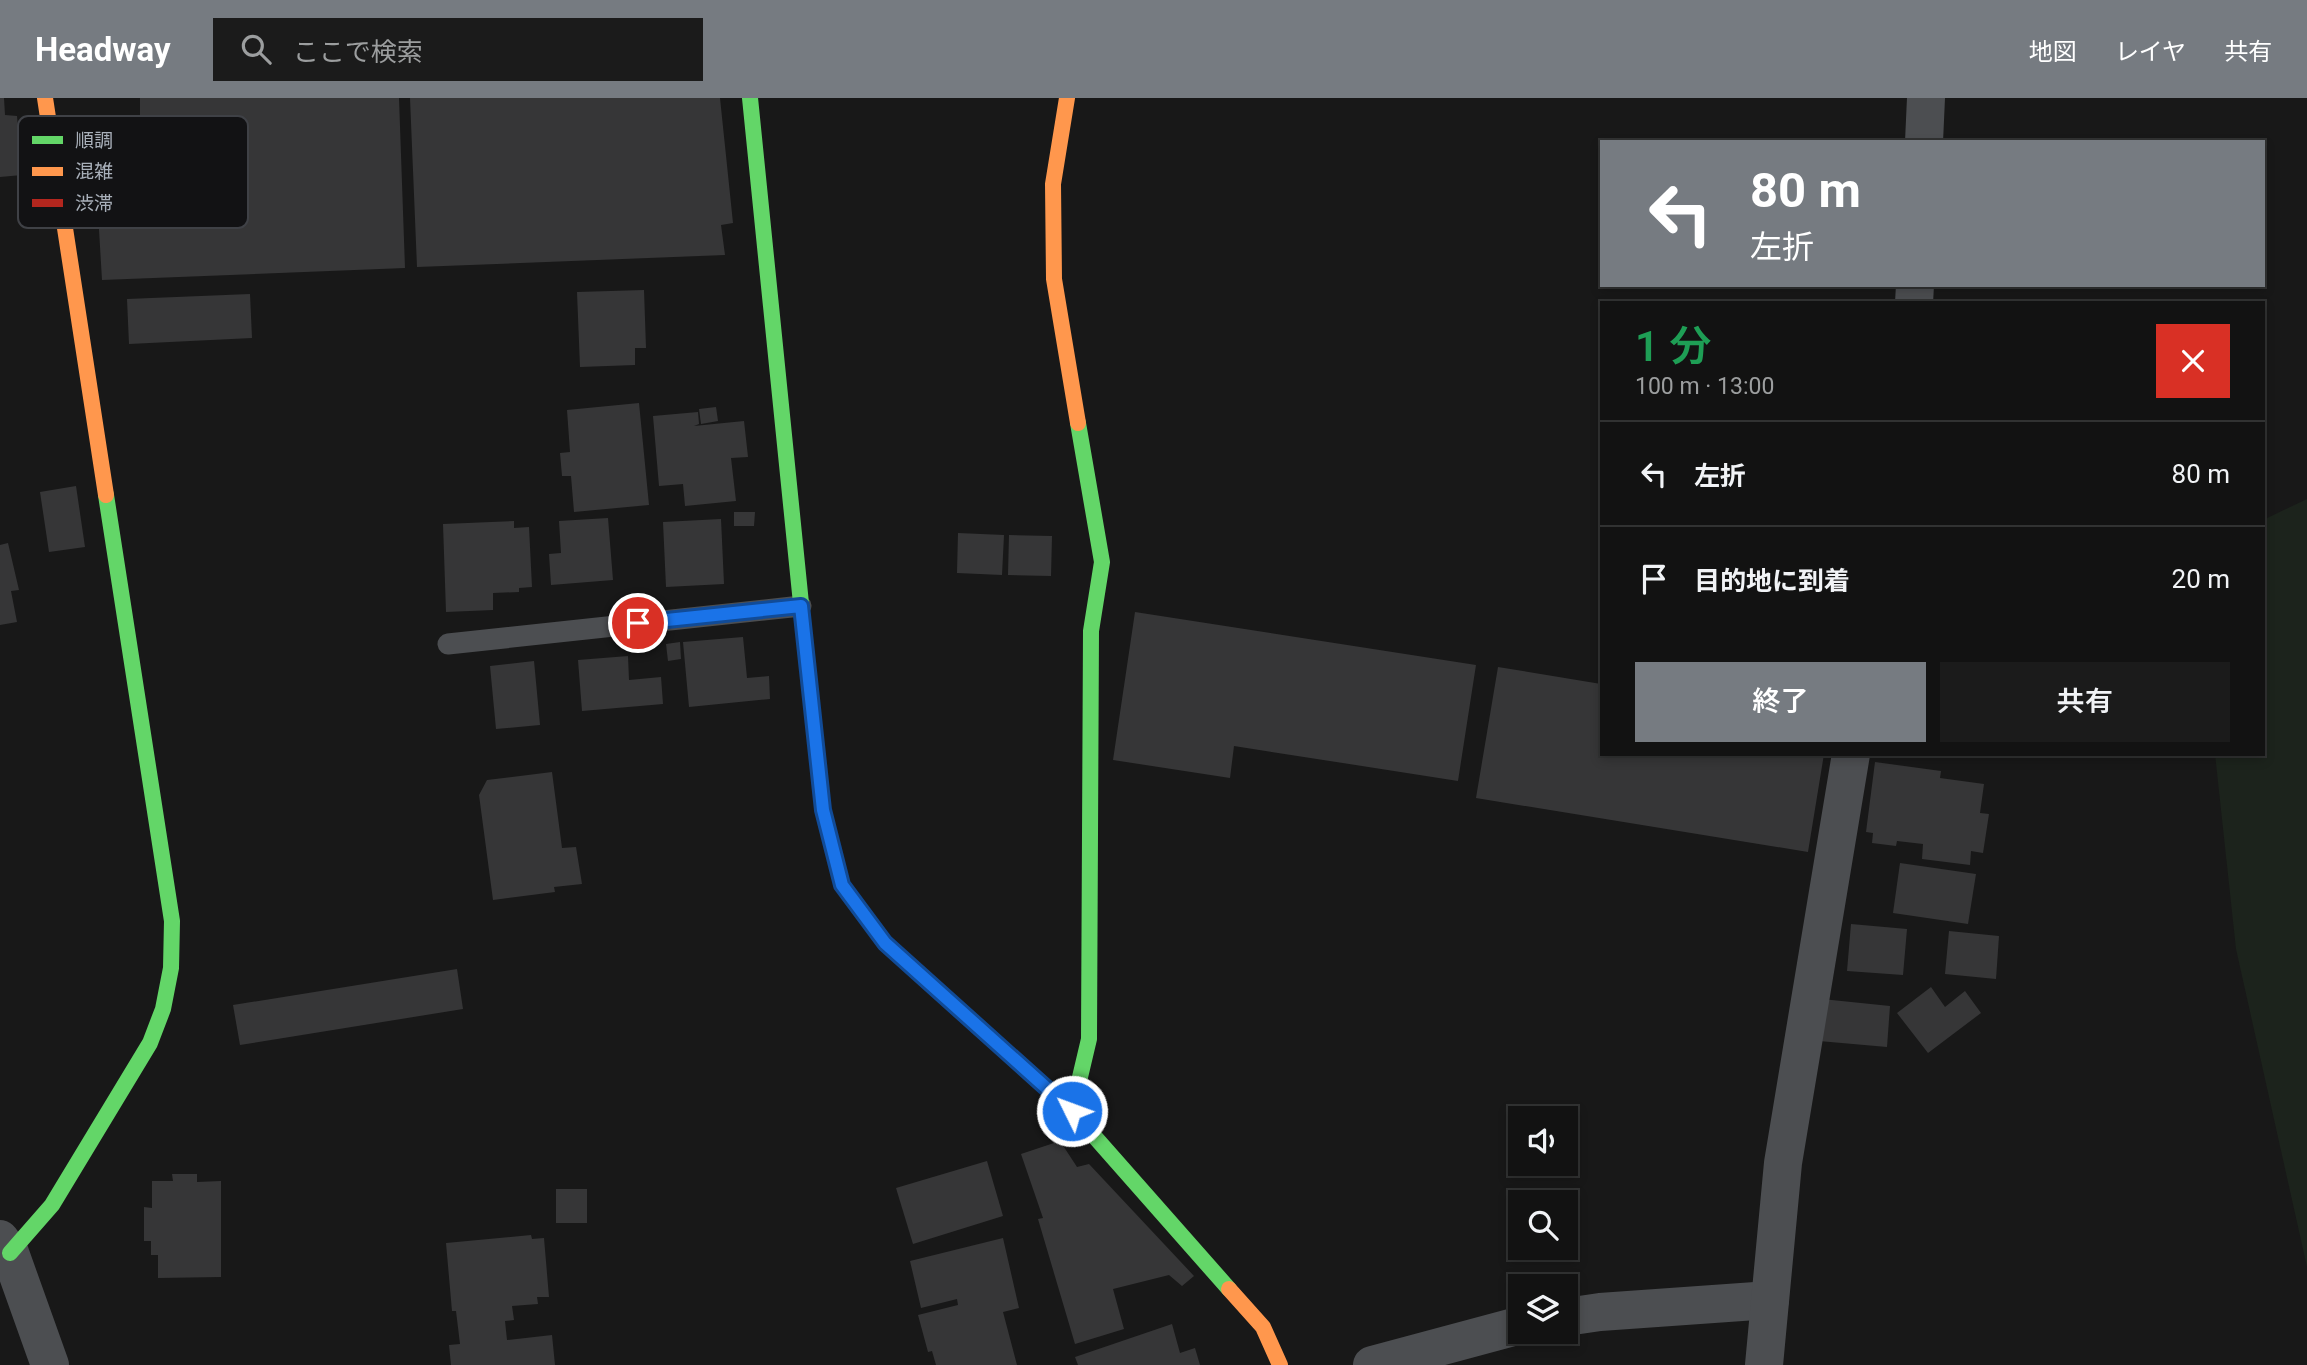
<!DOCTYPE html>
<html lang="ja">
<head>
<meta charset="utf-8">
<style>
	body { margin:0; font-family:Roboto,"Noto Sans JP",sans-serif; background:#1b1b1b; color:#f1f3f6; height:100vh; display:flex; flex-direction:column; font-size:26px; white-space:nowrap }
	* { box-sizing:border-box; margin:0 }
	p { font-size:23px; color:#9c9e9f }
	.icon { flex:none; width:38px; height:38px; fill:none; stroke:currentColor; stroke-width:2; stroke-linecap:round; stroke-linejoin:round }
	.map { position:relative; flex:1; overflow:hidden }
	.drawer { position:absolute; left:1600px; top:203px; width:665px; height:455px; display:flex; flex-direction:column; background:#121212; border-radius:0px; box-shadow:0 4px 10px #0003,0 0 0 2px #313232 }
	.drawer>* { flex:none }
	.hud { position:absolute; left:1600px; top:42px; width:665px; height:147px; border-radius:0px; box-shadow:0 4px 10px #0003,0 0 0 2px #313232; background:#767b81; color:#fff; overflow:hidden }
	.fabs { position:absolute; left:1508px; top:1008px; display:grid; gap:14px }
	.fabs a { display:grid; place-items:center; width:70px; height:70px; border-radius:0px; background:#121212; box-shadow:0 4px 10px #0003,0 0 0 2px #313232; font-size:35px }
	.pin { position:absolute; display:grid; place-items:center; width:60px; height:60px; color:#fff; margin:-30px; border:4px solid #fff; border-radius:50%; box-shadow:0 2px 7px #0007 }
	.me { position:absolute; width:77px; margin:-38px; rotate:312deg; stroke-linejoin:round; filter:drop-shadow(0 0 5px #0008) }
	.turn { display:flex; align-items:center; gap:24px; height:147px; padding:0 35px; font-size:32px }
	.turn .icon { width:91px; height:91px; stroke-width:2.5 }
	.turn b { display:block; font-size:49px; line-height:60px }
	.round { display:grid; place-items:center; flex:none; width:74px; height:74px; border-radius:0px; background:#1b1b1b }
	.headline { display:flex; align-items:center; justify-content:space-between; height:119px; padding:0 35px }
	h1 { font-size:42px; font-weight:600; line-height:52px; color:#1e9e55 }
	.action { display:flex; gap:14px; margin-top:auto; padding:14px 35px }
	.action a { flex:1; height:80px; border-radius:0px; background:#767b81; color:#fff; font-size:28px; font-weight:600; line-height:80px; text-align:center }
	.action a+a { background:#1b1b1b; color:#f1f3f6 }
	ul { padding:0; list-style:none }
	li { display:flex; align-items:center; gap:21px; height:105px; padding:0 35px; border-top:2px solid #313232 }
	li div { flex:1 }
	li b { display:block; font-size:26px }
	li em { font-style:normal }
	header { display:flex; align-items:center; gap:42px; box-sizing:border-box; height:98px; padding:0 35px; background:#767b81; color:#fff }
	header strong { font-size:33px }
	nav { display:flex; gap:38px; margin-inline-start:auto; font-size:24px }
	.search { width:490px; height:63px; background:#1b1b1b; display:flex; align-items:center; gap:18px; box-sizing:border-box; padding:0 24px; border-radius:0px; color:#9c9e9f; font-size:26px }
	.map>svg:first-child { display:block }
</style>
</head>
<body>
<header>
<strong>Headway</strong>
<div class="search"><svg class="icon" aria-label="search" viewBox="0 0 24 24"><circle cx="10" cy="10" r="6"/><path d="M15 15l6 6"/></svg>ここで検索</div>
<nav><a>地図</a><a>レイヤ</a><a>共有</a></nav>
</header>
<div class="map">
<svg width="2307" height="1267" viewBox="0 0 2307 1267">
	<rect width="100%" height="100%" fill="#181818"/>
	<polygon fill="#1c231c" points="2307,401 2307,1169 2236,851 2215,656 2263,656 2263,422"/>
	<g fill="#363637">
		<polygon points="0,0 4,0 5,17 17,18 22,77 0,79"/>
		<polygon points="140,0 399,0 405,170 102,182 93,31 140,27"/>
		<polygon points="410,0 720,0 733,125 721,127 725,157 417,169"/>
		<polygon points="644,192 646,250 635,250 635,267 580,269 577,194"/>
		<polygon points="250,196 252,240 129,246 127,201"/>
		<polygon points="639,305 649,407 574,414 571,378 562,378 560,355 570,354 567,312"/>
		<polygon points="716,309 718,323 701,326 699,311"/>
		<polygon points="698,314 699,326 694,328 744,323 748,359 731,360 736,403 685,408 683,386 659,388 653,318"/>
		<polygon points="76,388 85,449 49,454 40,394"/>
		<polygon points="734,414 755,414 754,428 734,428"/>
		<polygon points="608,420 613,482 551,487 549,456 561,455 559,423"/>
		<polygon points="721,421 724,486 666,489 663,424"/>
		<polygon points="514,423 514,430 529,429 532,489 519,490 519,494 493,495 493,512 446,514 443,426"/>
		<polygon points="958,435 1004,437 1002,477 957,475"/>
		<polygon points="1009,437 1052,438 1051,478 1008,477"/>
		<polygon points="8,445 19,492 11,493 17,524 0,527 0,447"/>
		<polygon points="1135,514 1476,567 1458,683 1234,648 1230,680 1113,662"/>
		<polygon points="743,539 747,580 769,578 770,601 689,609 683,544"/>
		<polygon points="680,544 681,561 668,563 666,546"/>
		<polygon points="628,558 629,582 661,579 663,606 582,613 578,562"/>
		<polygon points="534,563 540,627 496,631 490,568"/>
		<polygon points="1498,569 1601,586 1601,656 1824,656 1808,754 1476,700"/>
		<polygon points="1875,664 1941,673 1940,680 1984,686 1980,715 1989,716 1983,755 1971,753 1970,767 1922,761 1923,746 1897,743 1896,748 1872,745 1873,735 1866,734"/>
		<polygon points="552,674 562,750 576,749 582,786 554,789 555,794 493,802 479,697 487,682"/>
		<polygon points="1900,765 1976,776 1968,826 1893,815"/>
		<polygon points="1851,826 1907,831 1903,877 1847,873"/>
		<polygon points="1949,833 1999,838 1996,881 1945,876"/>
		<polygon points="457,871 463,911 240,947 233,907"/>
		<polygon points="1931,889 1945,909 1965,893 1981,915 1928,955 1897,915"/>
		<polygon points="1822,901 1890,908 1887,949 1819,943"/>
		<polygon points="1060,1043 1077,1069 1089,1066 1194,1178 1182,1188 1169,1177 1113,1191 1124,1231 1075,1246 1038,1121 1043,1120 1021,1056"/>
		<polygon points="987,1063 1003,1118 913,1146 896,1090"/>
		<polygon points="172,1076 197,1076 197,1084 221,1083 221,1179 158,1180 158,1157 151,1157 151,1143 144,1143 144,1109 152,1110 152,1083 173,1083"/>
		<rect x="556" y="1091" width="31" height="34"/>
		<polygon points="531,1137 532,1141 544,1140 549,1199 537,1199 538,1206 512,1208 514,1222 505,1223 507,1242 552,1237 555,1267 451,1267 449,1247 460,1246 456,1213 452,1213 446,1145"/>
		<polygon points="1003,1140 1019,1210 1003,1214 1017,1267 936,1267 932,1253 928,1254 918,1217 958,1207 957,1201 921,1210 910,1163"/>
		<polygon points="1172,1226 1180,1255 1195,1250 1200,1267 1078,1267 1075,1259"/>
	</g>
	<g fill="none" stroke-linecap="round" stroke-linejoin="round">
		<polyline stroke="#4c4e51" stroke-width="21" points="448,546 801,508"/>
		<g stroke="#4c4e51" stroke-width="38">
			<polyline points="1924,44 1926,0"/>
			<polyline points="1914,205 1915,187"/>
			<polyline points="0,1141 10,1155 50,1267"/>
			<polyline points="1566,1219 1600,1214 1770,1202"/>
			<polyline points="1372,1267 1521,1227"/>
			<polyline points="1764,1267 1783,1065 1851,656"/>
		</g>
		<g stroke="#63d668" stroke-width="16">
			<polyline points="750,0 806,555"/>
			<polyline points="837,767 842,787 885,845 1072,1013 1229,1191"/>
			<polyline points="1072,1013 1089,941 1091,533 1102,464 1078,325"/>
			<polyline points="10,1155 52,1107 150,945 163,911 171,870 172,823 106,397"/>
		</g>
		<g stroke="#ff974d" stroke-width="16">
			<polyline points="45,0 106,397"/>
			<polyline points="1067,0 1053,86 1054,181 1078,325"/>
			<polyline points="1229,1191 1263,1229 1280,1267"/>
		</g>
		<polyline stroke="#b3261e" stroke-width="16" points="806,555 823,712 837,767"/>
	</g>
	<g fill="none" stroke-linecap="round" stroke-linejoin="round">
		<defs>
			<polyline id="route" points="638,525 801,508 823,712 842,787 885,845 1072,1013"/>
		</defs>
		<use href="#route" stroke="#114b97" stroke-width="18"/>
		<use href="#route" stroke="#1a73e8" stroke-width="12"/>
	</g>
	<rect x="18" y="18" width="230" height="112" rx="10" fill="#121214" stroke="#3f4146" stroke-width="2"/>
	<rect x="32" y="38" width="31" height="8" fill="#63d668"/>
	<rect x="32" y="69" width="31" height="9" fill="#ff974d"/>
	<rect x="32" y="101" width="31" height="8" fill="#b3261e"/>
	<g font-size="19" fill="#a9b0ba">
		<text x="75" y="49">順調</text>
		<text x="75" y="80">混雑</text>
		<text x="75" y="112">渋滞</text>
	</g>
</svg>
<div class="fabs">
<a><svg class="icon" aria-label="sound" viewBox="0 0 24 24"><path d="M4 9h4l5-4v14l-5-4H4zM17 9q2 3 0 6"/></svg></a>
<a><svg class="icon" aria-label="search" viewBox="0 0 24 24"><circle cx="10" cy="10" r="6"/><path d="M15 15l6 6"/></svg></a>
<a><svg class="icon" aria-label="layers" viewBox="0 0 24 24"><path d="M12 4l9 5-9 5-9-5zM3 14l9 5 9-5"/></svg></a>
</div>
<div class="pin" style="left:638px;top:525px;background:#d93025"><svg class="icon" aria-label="arrive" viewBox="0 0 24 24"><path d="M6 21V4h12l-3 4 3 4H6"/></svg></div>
<svg class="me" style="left:1072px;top:1013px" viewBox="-20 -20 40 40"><circle r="17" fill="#1a73e8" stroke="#fff" stroke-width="3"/><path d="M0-11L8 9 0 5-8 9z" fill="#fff"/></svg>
<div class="hud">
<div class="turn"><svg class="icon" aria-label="left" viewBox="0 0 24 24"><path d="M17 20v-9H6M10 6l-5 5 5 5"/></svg><div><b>80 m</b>左折</div></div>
</div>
<section class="drawer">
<div class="headline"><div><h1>1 分</h1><p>100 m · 13:00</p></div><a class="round" style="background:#d93025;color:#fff"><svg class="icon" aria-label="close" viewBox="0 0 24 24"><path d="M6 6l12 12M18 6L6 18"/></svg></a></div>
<ul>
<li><svg class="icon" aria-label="left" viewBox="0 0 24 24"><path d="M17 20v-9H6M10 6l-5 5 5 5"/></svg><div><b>左折</b></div><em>80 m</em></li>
<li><svg class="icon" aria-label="arrive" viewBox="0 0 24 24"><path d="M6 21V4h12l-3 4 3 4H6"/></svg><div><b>目的地に到着</b></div><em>20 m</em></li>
</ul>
<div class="action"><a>終了</a><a>共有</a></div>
</section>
</div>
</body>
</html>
